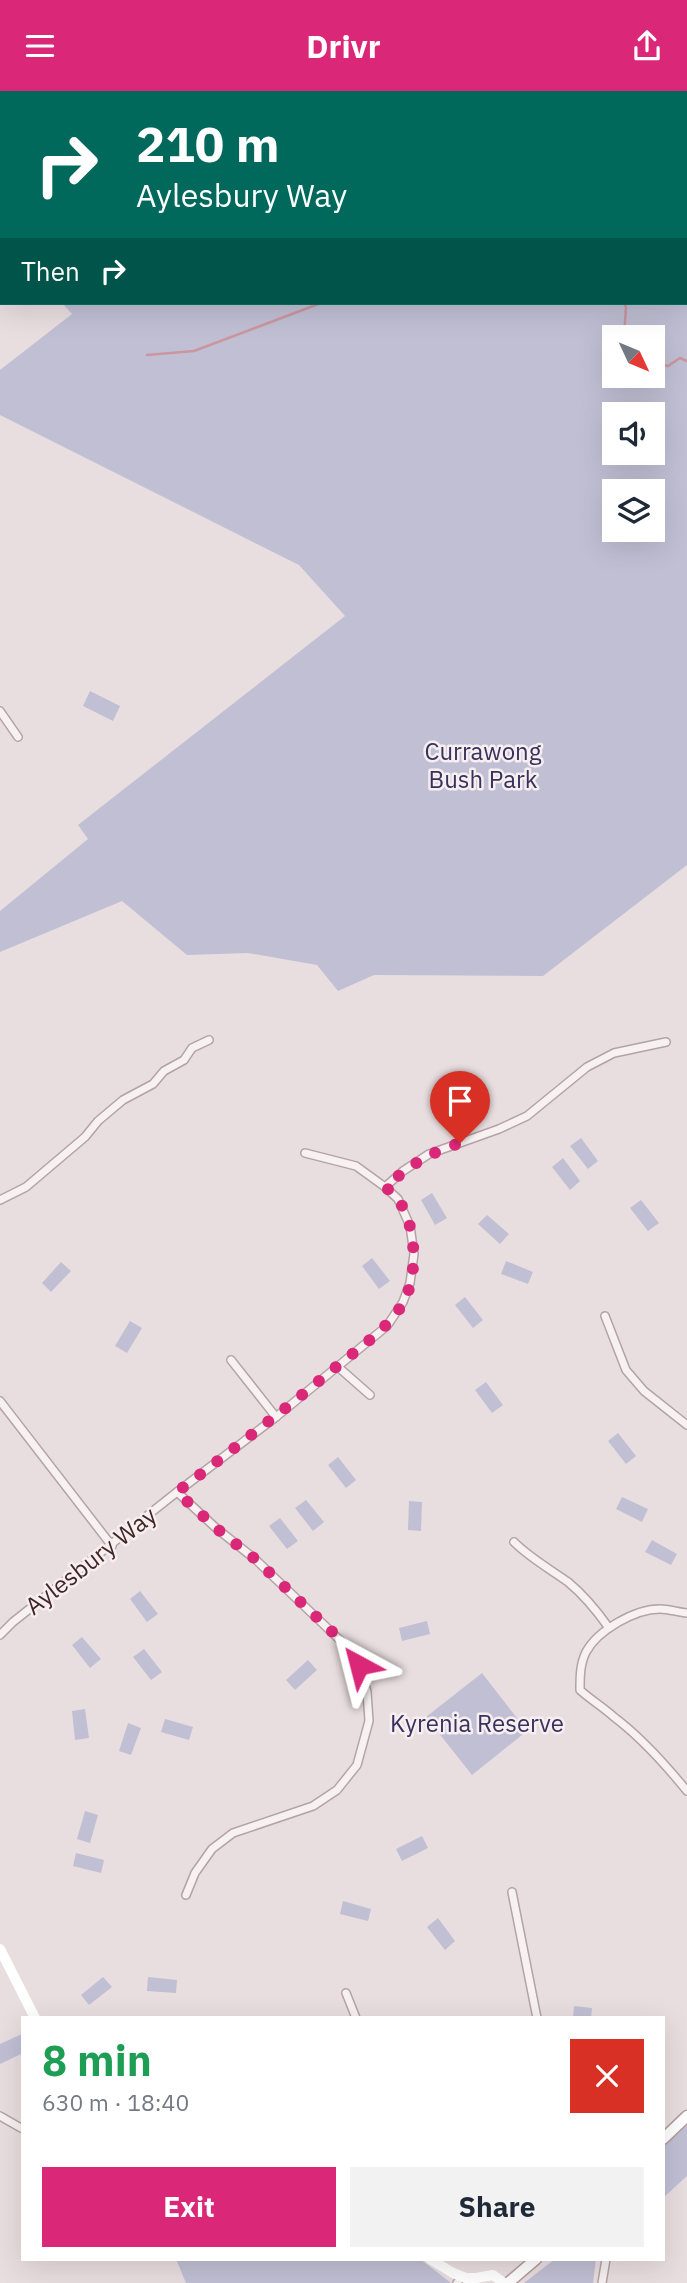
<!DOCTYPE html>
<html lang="en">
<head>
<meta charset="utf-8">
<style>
	body { margin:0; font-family:"IBM Plex Sans",sans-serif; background:#f2f2f3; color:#1f2937; height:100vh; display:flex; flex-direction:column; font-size:26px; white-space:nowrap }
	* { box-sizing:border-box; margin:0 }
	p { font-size:23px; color:#747a83 }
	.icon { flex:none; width:38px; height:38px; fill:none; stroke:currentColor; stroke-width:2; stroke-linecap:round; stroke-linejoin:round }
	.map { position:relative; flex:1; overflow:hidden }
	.drawer { position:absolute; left:21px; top:1925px; width:644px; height:245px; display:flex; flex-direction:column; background:#fff; border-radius:0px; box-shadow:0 7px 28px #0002 }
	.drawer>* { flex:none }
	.banner { position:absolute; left:0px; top:0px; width:688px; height:214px; box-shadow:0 7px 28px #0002; background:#00695c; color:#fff; overflow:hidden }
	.needle { width:46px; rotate:134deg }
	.controls { position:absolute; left:602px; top:234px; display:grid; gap:14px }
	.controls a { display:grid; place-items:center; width:63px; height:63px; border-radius:0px; background:#fff; box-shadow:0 7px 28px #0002; font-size:35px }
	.pin { position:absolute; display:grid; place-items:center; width:60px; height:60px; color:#fff; margin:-72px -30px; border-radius:50% 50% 50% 0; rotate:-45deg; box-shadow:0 0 7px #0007 }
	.pin .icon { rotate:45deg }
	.me { position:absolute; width:77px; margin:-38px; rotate:322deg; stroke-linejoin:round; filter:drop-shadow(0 0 5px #0008) }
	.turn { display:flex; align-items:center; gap:24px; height:147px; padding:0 21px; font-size:32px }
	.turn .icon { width:91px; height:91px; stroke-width:2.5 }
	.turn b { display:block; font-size:49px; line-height:60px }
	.then { display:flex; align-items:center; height:66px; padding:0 21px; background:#0003; gap:14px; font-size:26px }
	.round { display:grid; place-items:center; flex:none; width:74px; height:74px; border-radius:0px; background:#f2f2f3 }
	.overview { display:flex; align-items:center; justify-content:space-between; height:119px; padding:0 21px }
	h1 { font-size:42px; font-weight:800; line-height:52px; color:#1e9e55 }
	.cta { display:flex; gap:14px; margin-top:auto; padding:14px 21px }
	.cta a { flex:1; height:80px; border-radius:0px; background:#db2777; color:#fff; font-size:28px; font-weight:800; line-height:80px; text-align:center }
	.cta a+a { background:#f2f2f3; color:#1f2937 }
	header { display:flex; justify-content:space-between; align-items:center; height:91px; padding:0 21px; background:#db2777; color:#fff; font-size:32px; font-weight:800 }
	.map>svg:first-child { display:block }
</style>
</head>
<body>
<header><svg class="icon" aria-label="menu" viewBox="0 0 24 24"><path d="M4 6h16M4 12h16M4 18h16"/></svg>Drivr<svg class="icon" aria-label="share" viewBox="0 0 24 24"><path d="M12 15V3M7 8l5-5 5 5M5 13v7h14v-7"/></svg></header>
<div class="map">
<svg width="687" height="2192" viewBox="0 0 687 2192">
	<rect width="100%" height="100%" fill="#e9dedf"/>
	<g fill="#c0bfd4" fill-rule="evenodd">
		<path d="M0 0H687V774L543 885 374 884 338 900 317 874 248 862 187 864 122 810 0 861V820L88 748 78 734 345 525 299 474 0 324V279L72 223 62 212H686V2H2V145L0 143ZM614 247H653V285H614ZM614 324H653V362H614ZM614 401H653V439H614Z"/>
		<polygon points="90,600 120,615 113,630 83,615"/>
		<polygon points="581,1047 598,1070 588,1078 570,1055"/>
		<polygon points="563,1067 580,1090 570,1099 552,1076"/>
		<polygon points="432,1102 447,1127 435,1134 421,1109"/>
		<polygon points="641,1109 659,1132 648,1140 630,1117"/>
		<polygon points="487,1124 509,1143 500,1153 478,1133"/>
		<polygon points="372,1167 390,1190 379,1198 362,1175"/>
		<polygon points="506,1170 533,1181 528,1193 501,1183"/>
		<polygon points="61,1171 71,1180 51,1201 42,1192"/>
		<polygon points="465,1206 483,1229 473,1237 455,1214"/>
		<polygon points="130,1230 142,1237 127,1262 115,1255"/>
		<polygon points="486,1291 503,1314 492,1322 475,1299"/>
		<polygon points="618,1342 636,1365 626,1373 608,1350"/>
		<polygon points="338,1366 356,1389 346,1397 328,1374"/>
		<polygon points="622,1406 648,1418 642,1431 616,1418"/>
		<polygon points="306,1409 324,1431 313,1440 295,1417"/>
		<polygon points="409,1410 422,1411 421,1440 408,1439"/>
		<polygon points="280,1427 298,1450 287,1458 269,1435"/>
		<polygon points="652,1449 677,1463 671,1474 645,1461"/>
		<polygon points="140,1500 158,1523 147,1531 130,1508"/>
		<polygon points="427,1530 430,1543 402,1550 399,1537"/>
		<polygon points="82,1546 101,1568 90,1577 72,1554"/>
		<polygon points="144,1558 162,1581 151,1589 133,1566"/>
		<polygon points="308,1569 317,1579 295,1599 286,1589"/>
		<polygon points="482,1582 527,1640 472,1684 426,1626"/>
		<polygon points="85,1618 89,1647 75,1649 72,1620"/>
		<polygon points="165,1628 193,1636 189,1649 161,1641"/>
		<polygon points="128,1632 141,1637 131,1664 119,1660"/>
		<polygon points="85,1720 98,1724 90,1752 77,1748"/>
		<polygon points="422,1745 428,1757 402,1770 396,1758"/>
		<polygon points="76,1762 104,1769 101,1782 73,1775"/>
		<polygon points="343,1810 371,1818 368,1830 340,1823"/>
		<polygon points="438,1827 455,1850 445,1859 427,1836"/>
		<polygon points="103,1886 112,1896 89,1914 81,1904"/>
		<polygon points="148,1886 177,1889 176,1902 147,1900"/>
		<polygon points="574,1915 592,1917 591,1927 573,1927"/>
		<polygon points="22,1943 23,1962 0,1973 0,1953"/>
		<polygon points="687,2033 687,2085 663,2107 663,2055"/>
		<polygon points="176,2168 420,2168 451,2192 186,2192"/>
		<polygon points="555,2168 596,2168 593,2192 524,2192"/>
	</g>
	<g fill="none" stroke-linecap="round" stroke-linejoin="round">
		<g stroke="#cc969f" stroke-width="2.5">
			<polyline points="470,0 472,2"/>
			<polyline points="624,212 626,216 624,246 625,247"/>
			<polyline points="147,264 194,260 321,212"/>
			<polyline points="653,273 668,275 680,267 687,270"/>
		</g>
		<defs>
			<g id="minor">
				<polyline points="0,620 18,646"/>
				<polyline points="385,1096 403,1080 429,1063 499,1038 527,1025 587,976 614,962 666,951"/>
				<polyline points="0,1109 26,1096 85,1046 98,1030 123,1009 153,993 164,980 184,969 192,957 209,949"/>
				<polyline points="605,1225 626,1279 644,1300 687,1334"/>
				<polyline points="231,1269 276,1326"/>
				<polyline points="337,1275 370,1304"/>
				<polyline points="0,1310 112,1455"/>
				<polyline points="177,1401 216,1437 255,1468 342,1551 359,1574 367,1601 369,1630 357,1674 337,1699 313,1715 233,1742 212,1758 195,1782 186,1804"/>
				<path d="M514 1451C530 1467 550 1478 568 1491 584 1504 597 1520 609 1537"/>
				<path d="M687 1522C678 1521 668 1518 660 1518 635 1518 598 1539 586 1561 580 1573 580 1586 580 1599 591 1609 603 1616 614 1626 642 1647 665 1673 687 1700"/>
				<polyline points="0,1544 13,1531 177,1401 276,1326 387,1235 403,1211 410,1192 414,1163 410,1135 398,1108 385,1096 356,1075 305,1062"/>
				<polyline points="512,1801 537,1927"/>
				<polyline points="346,1902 356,1927"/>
				<polyline points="0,2025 21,2037"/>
				<polyline points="457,2192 458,2191"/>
				<polyline points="602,2192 606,2168"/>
			</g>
			<g id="primary">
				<polyline points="663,2048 687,2025"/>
				<polyline points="508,2192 536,2168"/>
			</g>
		</defs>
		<use href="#minor" stroke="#b3a3a4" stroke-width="10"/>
		<use href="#primary" stroke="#b69d9f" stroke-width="13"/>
		<use href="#minor" stroke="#f7f1f2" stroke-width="7"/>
		<g stroke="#fff" stroke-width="10">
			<polyline points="0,1858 35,1927"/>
			<polyline points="430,2168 453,2182 466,2187 476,2187 493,2184 504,2192"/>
		</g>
		<use href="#primary" stroke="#fff" stroke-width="10"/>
	</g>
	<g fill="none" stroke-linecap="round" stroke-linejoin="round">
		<path stroke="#db2777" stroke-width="12" stroke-dasharray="0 21.6" d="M359 1574 342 1550 255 1468 216 1437 177 1401C231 1360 284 1319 336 1276 360 1256 385 1240 402 1214 419 1186 417 1133 397 1107 394 1103 389 1099 385 1096 411 1074 427 1063 460 1052"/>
	</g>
	<g text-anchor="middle" stroke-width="5" stroke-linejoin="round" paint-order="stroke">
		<g font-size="24" fill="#38325e" stroke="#f7eeef">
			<text x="483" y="669">Currawong<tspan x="483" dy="28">Bush Park</tspan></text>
			<text x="477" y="1641">Kyrenia Reserve</text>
		</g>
		<g font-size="24" fill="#412627" stroke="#f7eeef">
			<text transform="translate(91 1470) rotate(-38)" y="8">Aylesbury Way</text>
		</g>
	</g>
</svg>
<div class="controls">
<a><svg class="needle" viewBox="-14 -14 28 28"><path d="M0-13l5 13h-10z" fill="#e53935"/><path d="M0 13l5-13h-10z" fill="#747a83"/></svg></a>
<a><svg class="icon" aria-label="sound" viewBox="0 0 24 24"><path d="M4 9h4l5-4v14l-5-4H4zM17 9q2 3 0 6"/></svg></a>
<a><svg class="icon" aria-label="layers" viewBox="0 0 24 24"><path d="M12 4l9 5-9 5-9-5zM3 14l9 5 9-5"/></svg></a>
</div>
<div class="pin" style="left:460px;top:1052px;background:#d93025"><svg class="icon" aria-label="arrive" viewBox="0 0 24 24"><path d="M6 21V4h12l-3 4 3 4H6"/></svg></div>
<svg class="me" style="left:359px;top:1574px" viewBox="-20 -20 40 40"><path d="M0-17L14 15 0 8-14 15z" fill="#db2777" stroke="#fff" stroke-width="4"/></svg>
<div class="banner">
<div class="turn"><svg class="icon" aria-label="right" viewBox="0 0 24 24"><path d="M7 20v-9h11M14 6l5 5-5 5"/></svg><div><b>210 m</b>Aylesbury Way</div></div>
<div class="then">Then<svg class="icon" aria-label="right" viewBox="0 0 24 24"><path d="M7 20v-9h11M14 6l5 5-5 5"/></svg></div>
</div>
<section class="drawer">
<div class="overview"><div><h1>8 min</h1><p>630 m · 18:40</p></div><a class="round" style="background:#d93025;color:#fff"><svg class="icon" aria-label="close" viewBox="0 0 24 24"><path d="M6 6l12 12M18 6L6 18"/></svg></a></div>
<div class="cta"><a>Exit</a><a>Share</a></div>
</section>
</div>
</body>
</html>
